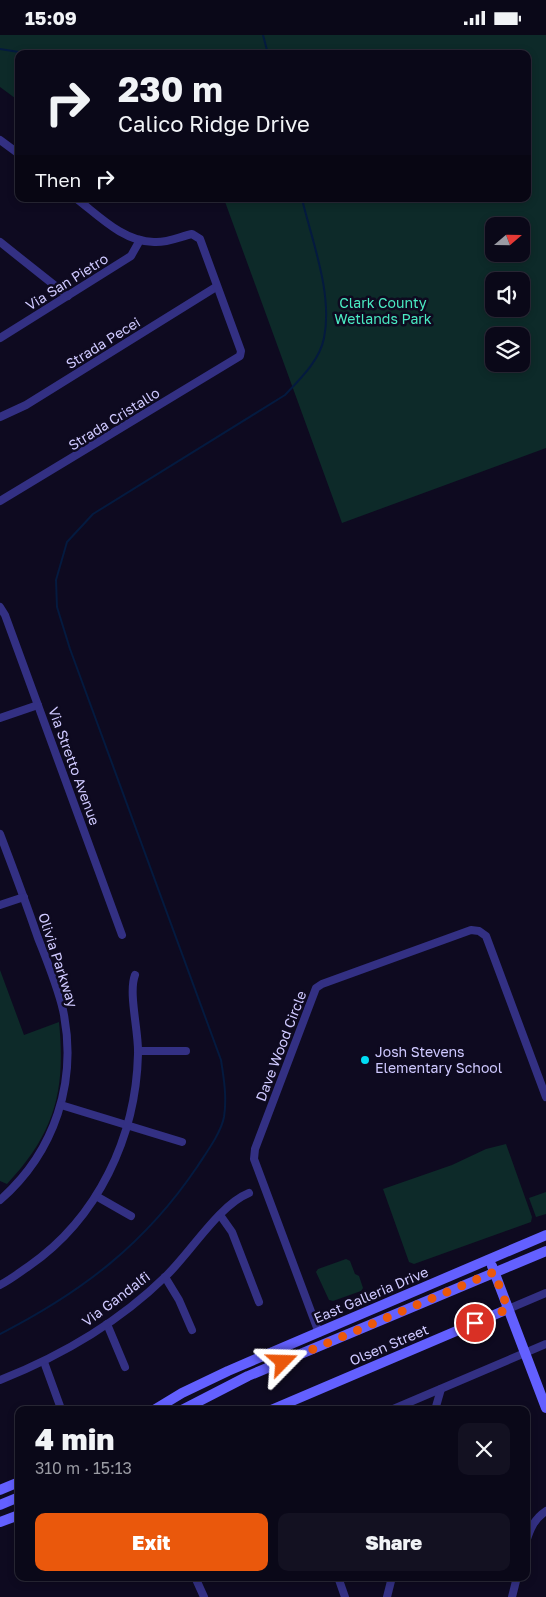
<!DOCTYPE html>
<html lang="en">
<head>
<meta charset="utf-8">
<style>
	body { margin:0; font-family:"Golos Text",sans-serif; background:#131121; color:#f1f3f6; height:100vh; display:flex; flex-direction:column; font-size:19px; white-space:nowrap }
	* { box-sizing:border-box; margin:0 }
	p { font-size:16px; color:#999aa2 }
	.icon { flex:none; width:28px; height:28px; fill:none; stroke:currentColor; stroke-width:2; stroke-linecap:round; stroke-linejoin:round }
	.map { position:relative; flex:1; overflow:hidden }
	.sheet { position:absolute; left:15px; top:1371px; width:515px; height:175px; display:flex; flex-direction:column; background:#0a0818; border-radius:10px; box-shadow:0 2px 8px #0003,0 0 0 1px #2a2937 }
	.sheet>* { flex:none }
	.top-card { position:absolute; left:15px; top:15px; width:516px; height:152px; border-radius:10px; box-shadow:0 2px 8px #0003,0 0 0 1px #2a2937; background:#0a0818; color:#f1f3f6; overflow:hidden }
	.needle { width:32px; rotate:70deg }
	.buttons { position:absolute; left:485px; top:182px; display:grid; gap:10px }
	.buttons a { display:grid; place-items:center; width:45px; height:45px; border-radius:10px; background:#0a0818; box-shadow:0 2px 8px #0003,0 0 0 1px #2a2937; font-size:25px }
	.pin { position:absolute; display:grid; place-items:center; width:42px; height:42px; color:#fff; margin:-21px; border:2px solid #fff; border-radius:50%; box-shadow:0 1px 5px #0007 }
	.me { position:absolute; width:55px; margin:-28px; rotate:68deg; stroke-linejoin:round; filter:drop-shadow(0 0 4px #0008) }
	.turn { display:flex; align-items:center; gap:18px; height:105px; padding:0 20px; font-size:22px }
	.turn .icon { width:65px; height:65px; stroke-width:2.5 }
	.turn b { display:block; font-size:35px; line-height:42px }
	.then { display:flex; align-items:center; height:48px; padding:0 20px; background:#0003; gap:10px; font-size:19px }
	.round { display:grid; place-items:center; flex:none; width:52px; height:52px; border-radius:10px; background:#131121 }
	.overview { display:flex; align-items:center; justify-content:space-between; height:85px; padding:0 20px }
	h1 { font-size:30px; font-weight:800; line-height:38px }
	.primary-button { display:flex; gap:10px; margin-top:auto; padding:10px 20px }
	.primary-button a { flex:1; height:58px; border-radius:10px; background:#ea580c; color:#fff; font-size:20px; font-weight:800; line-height:58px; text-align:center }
	.primary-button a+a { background:#131121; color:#f1f3f6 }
	.status { display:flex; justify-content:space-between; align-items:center; height:35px; padding:0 25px; background:#0a0818; direction:ltr }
	.status svg { height:14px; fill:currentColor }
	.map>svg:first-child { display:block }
</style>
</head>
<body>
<div class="status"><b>15:09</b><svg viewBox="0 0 49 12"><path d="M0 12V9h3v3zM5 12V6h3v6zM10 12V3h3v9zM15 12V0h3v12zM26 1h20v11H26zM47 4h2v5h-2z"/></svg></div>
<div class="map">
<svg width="546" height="1562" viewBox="0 0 546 1562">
	<rect width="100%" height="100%" fill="#0e0a20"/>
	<g fill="#0d2a29" fill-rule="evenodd">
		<path d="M0 0H546V413L342 488 224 164H528V19H19V66L0 52ZM494 191H521V219H494ZM494 246H521V274H494ZM494 301H521V329H494Z"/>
		<path d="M0 935 24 1000 59 987C66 1055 55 1098 7 1149L0 1146Z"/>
		<polygon points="506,1109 532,1182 531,1187 414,1229 409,1227 383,1154 452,1130 486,1114"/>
		<polygon points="546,1157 546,1179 536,1182 529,1163"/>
		<polygon points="346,1224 350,1226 355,1239 359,1241 363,1253 361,1256 333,1266 329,1265 316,1237 318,1234"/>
	</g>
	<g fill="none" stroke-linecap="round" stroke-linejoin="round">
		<g stroke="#041a3f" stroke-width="2">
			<polyline points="263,0 268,19"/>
			<polyline points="0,14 31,19"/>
			<path d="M0 1299C82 1257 145 1209 197 1132 206 1118 221 1098 224 1082 227 1063 224 1044 221 1025L70 614 57 572 56 545 67 507 93 479 285 360C300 344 320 325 324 303 333 259 312 206 302 164"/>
		</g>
		<g stroke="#333083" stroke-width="8">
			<polyline points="0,105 19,119"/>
			<polyline points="0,207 68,261"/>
			<polyline points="0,303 131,221 140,205"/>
			<polyline points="0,382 26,370 216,252"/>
			<path d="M0 466 240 321 241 316 200 204 192 199C179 202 167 208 154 207 124 207 99 181 77 164"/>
			<polyline points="0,572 5,580 122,900"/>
			<polyline points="0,683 38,670"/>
			<path d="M0 799C13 833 26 868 38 903 47 926 57 950 63 975 78 1046 55 1117 0 1165"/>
			<polyline points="0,870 24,862"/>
			<polyline points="139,1016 186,1016"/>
			<polyline points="61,1070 182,1107"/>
			<polyline points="96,1161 131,1181"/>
			<polyline points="220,1180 232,1197 259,1267"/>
			<polyline points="165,1242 179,1265 192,1295"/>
			<path d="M0 1250C10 1245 19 1238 29 1231 98 1183 136 1102 138 1019 139 997 128 958 135 940"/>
			<polyline points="508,1274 546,1258"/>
			<polyline points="107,1289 125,1332"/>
			<polyline points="319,1298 254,1124 255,1114 316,953 322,949 471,895 479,896 486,901 546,1062"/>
			<polyline points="44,1327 60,1371"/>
			<path d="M0 1345C61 1321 119 1287 166 1241 191 1217 219 1170 249 1158"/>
			<polyline points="391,1375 546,1309"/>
			<polyline points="435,1375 441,1354"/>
			<path d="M526 1507C530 1494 534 1484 546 1476"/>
			<polyline points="195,1542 204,1562"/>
			<polyline points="338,1542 345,1562"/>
			<polyline points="387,1562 392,1542"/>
			<polyline points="512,1562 517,1542"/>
		</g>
		<g stroke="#6360ff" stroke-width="10">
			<polyline points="492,1231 546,1373"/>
			<polyline points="154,1375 182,1358 228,1336 546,1200"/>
			<polyline points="182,1375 248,1341 546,1216"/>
			<polyline points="271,1375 508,1274"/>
			<polyline points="0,1455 19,1447"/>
			<polyline points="0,1470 19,1462"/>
			<polyline points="0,1487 19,1480"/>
		</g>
	</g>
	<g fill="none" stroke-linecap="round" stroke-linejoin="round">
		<polyline stroke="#ea580c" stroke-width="9" stroke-dasharray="0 16.2" points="283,1327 494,1237 508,1274 475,1288"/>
	</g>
	<circle fill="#00dcf4" stroke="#0e0a20" stroke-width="2" cx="365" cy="1025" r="5"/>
	<g text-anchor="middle" stroke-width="5" stroke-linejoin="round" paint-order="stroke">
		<g font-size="14" fill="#cfc9ff" stroke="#0e0a20">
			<text transform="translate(67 247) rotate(-32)" y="5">Via San Pietro</text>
			<text transform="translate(103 308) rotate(-32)" y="5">Strada Pecei</text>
			<text transform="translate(114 384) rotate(-32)" y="5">Strada Cristallo</text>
			<text transform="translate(74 731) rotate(70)" y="5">Via Stretto Avenue</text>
			<text transform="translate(58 925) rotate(72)" y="5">Olivia Parkway</text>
			<text transform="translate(281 1011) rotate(-69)" y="5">Dave Wood Circle</text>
			<text transform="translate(371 1260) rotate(-23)" y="5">East Galleria Drive</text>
			<text transform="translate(116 1264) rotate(-37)" y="5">Via Gandalfi</text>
			<text transform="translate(389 1310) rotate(-23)" y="5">Olsen Street</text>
		</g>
		<g font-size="14" fill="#4aeac2" stroke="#0e0a20">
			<text x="383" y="273">Clark County<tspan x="383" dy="16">Wetlands Park</tspan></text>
		</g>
		<g font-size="14" fill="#cfc9ff" stroke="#0e0a20" text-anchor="start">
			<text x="375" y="1022">Josh Stevens<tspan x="375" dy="16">Elementary School</tspan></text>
		</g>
	</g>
</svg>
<div class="buttons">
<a><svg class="needle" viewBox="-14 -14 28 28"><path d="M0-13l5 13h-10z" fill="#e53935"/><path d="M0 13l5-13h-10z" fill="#999aa2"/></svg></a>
<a><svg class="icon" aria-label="sound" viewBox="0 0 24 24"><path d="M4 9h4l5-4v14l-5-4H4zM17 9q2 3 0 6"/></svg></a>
<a><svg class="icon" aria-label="layers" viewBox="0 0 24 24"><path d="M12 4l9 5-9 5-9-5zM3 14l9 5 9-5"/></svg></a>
</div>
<div class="pin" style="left:475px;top:1288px;background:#d93025"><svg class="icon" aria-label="arrive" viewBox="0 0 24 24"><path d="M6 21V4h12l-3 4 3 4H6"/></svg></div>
<svg class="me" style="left:283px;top:1327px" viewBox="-20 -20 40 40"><path d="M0-17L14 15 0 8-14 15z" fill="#ea580c" stroke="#fff" stroke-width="4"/></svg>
<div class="top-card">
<div class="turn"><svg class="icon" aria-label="right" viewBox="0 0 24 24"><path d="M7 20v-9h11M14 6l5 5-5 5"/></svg><div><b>230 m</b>Calico Ridge Drive</div></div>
<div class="then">Then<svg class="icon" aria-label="right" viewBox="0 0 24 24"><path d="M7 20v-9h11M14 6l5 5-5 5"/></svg></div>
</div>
<section class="sheet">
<div class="overview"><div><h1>4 min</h1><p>310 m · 15:13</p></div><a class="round"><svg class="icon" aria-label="close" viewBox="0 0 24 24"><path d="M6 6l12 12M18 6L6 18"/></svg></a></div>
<div class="primary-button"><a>Exit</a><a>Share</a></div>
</section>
</div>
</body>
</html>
